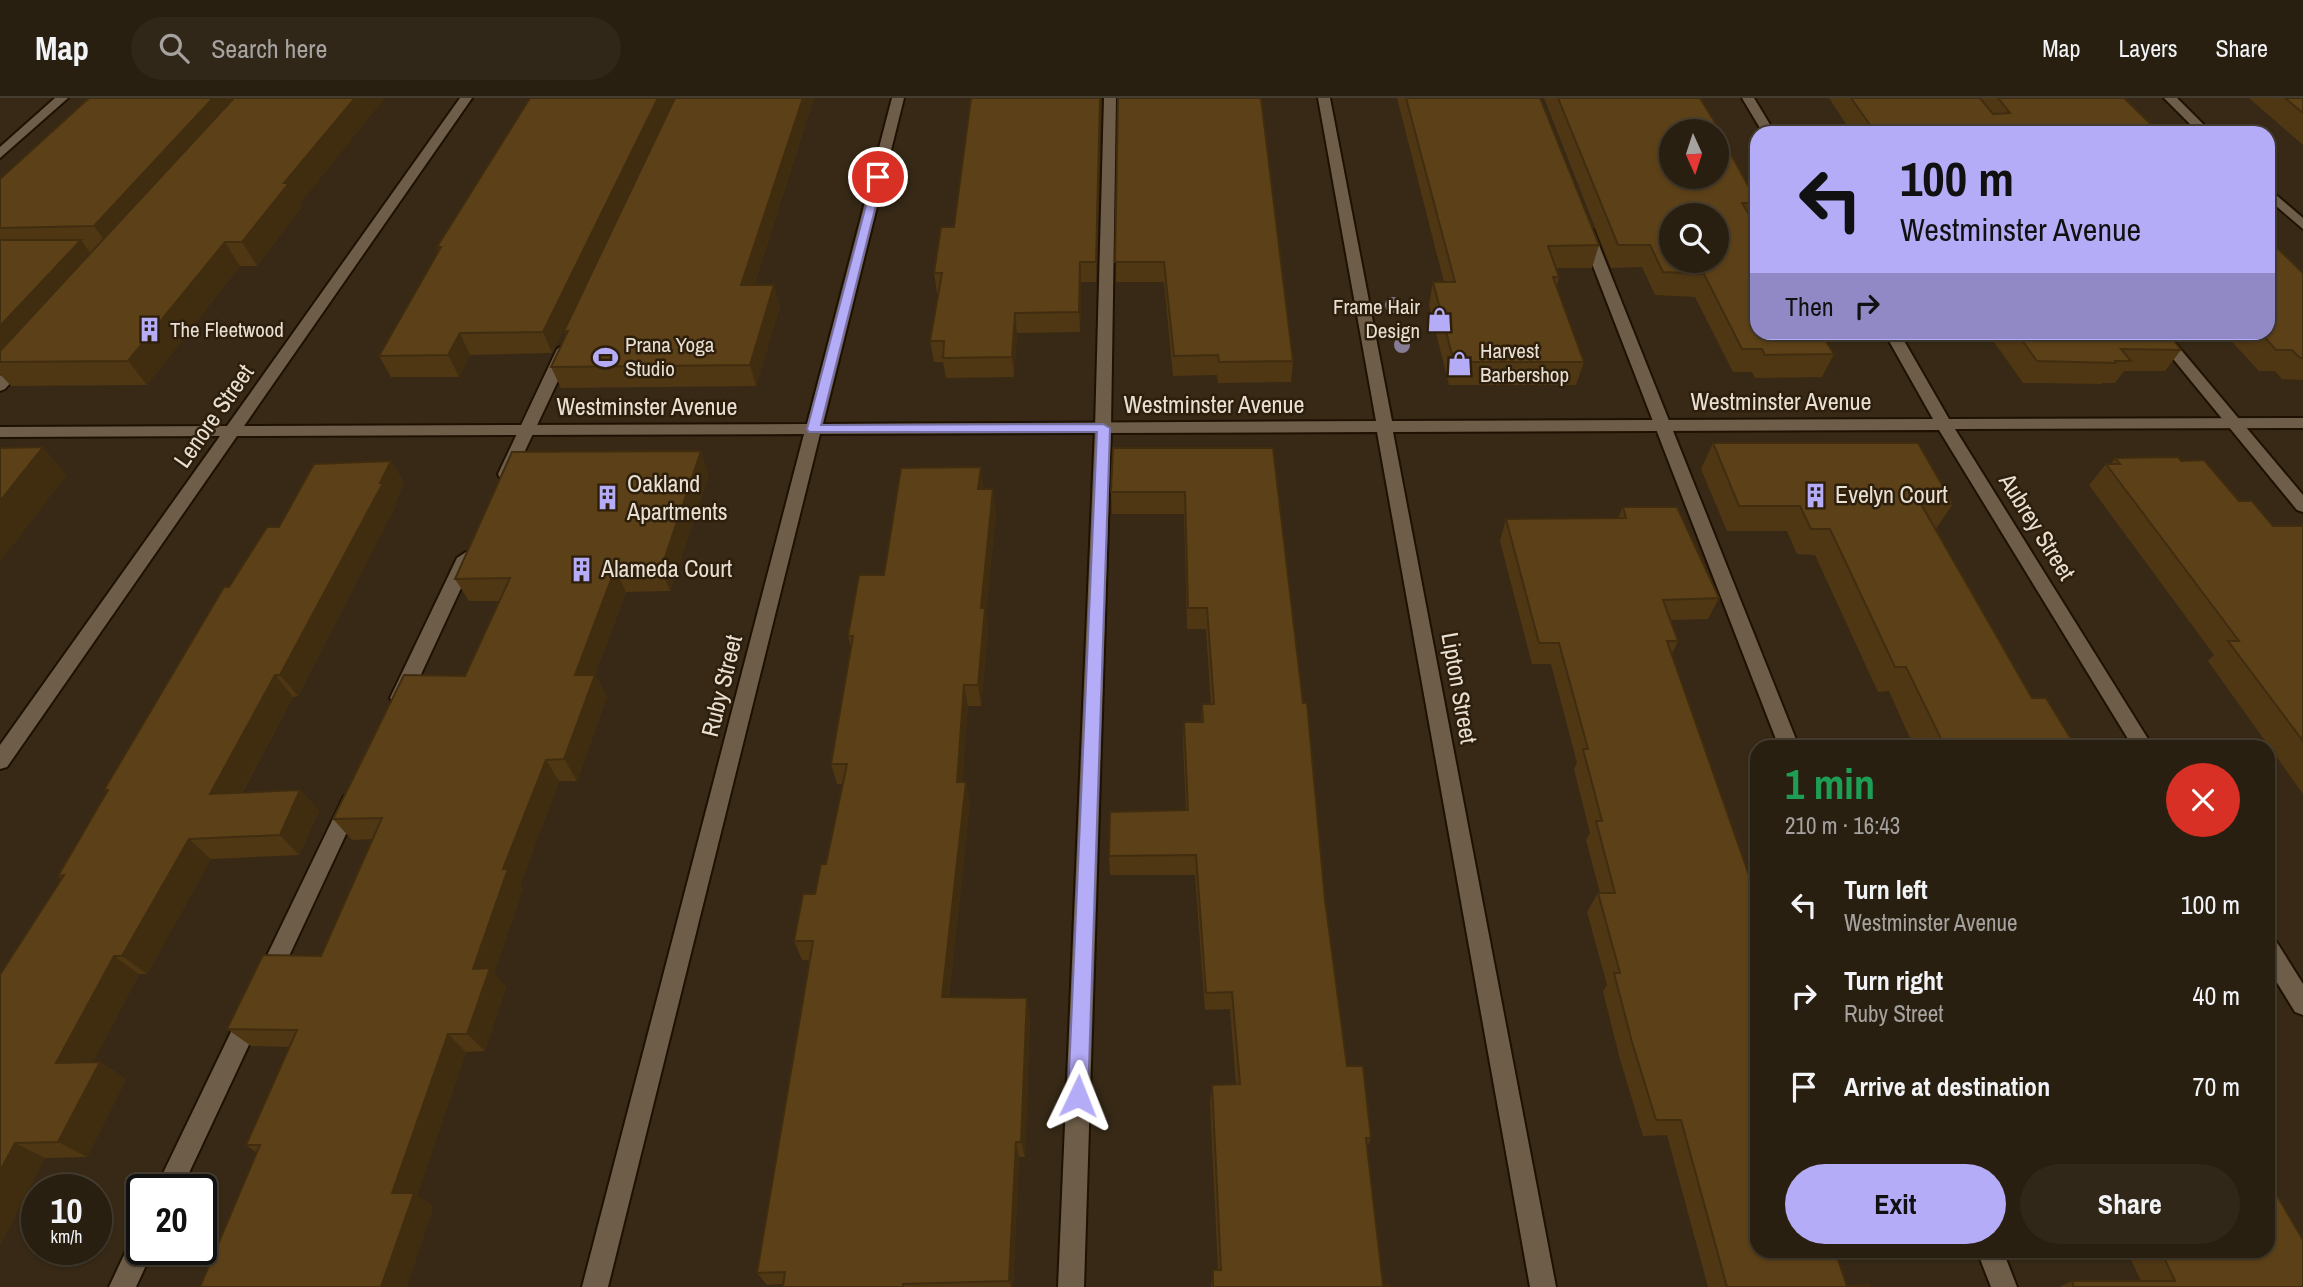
<!DOCTYPE html>
<html lang="en">
<head>
<meta charset="utf-8">
<style>
	body { margin:0; font-family:"Archivo Narrow",sans-serif; background:#312719; color:#f1f3f6; height:100vh; display:flex; flex-direction:column; font-size:26px; white-space:nowrap }
	* { box-sizing:border-box; margin:0 }
	p { font-size:23px; color:#a5a29f }
	.icon { flex:none; width:38px; height:38px; fill:none; stroke:currentColor; stroke-width:2; stroke-linecap:round; stroke-linejoin:round }
	.map { position:relative; flex:1; overflow:hidden }
	.side { position:absolute; left:1750px; top:642px; width:525px; height:518px; display:flex; flex-direction:column; background:#291f10; border-radius:21px; box-shadow:0 2px 5px #0004,0 0 0 2px #453d30 }
	.side>* { flex:none }
	.guide { position:absolute; left:1750px; top:28px; width:525px; height:214px; border-radius:21px; box-shadow:0 2px 5px #0004,0 0 0 2px #453d30; background:#b5acf8; color:#111; overflow:hidden }
	.needle { width:46px; rotate:177deg }
	.fabs { position:absolute; left:1659px; top:21px; display:grid; gap:14px }
	.fabs a { display:grid; place-items:center; width:70px; height:70px; border-radius:50%; background:#291f10; box-shadow:0 2px 5px #0004,0 0 0 2px #453d30; font-size:35px }
	.speed { position:absolute; left:21px; top:1076px; display:flex; gap:14px; font-size:35px; font-weight:700; text-align:center }
	.speed>* { display:grid; place-content:center; width:91px; height:91px; border-radius:50%; background:#291f10; box-shadow:0 2px 5px #0004,0 0 0 2px #453d30; line-height:1 }
	.speed small { font-size:18px; font-weight:400 }
	.speed .limit { border:4px solid #111; border-radius:10px; background:#fff; color:#111 }
	.pin { position:absolute; display:grid; place-items:center; width:60px; height:60px; color:#fff; margin:-30px; border:4px solid #fff; border-radius:50%; box-shadow:0 2px 7px #0007 }
	.me { position:absolute; width:77px; margin:-38px; rotate:2deg; stroke-linejoin:round; filter:drop-shadow(0 0 5px #0008) }
	.turn { display:flex; align-items:center; gap:24px; height:147px; padding:0 35px; font-size:32px }
	.turn .icon { width:91px; height:91px; stroke-width:2.5 }
	.turn b { display:block; font-size:49px; line-height:60px }
	.then { display:flex; align-items:center; height:66px; padding:0 35px; background:#0003; gap:14px; font-size:26px }
	.round { display:grid; place-items:center; flex:none; width:74px; height:74px; border-radius:37px; background:#312719 }
	.summary { display:flex; align-items:center; justify-content:space-between; height:119px; padding:0 35px }
	h1 { font-size:42px; font-weight:800; line-height:52px; color:#1e9e55 }
	.action { display:flex; gap:14px; margin-top:auto; padding:14px 35px }
	.action a { flex:1; height:80px; border-radius:42px; background:#b5acf8; color:#111; font-size:28px; font-weight:800; line-height:80px; text-align:center }
	.action a+a { background:#312719; color:#f1f3f6 }
	ul { padding:0; list-style:none }
	li { display:flex; align-items:center; gap:21px; height:91px; padding:0 35px }
	li div { flex:1 }
	li b { display:block; font-size:26px }
	li em { font-style:normal }
	header { display:flex; align-items:center; gap:42px; box-sizing:border-box; height:98px; padding:0 35px; background:#291f10; border-bottom:2px solid #453d30 }
	header strong { font-size:33px }
	nav { display:flex; gap:38px; margin-inline-start:auto; font-size:24px }
	.search { width:490px; height:63px; background:#312719; display:flex; align-items:center; gap:18px; box-sizing:border-box; padding:0 24px; border-radius:38px; color:#a5a29f; font-size:26px }
	.map>svg:first-child { display:block }
</style>
</head>
<body>
<header>
<strong>Map</strong>
<div class="search"><svg class="icon" aria-label="search" viewBox="0 0 24 24"><circle cx="10" cy="10" r="6"/><path d="M15 15l6 6"/></svg>Search here</div>
<nav><a>Map</a><a>Layers</a><a>Share</a></nav>
</header>
<div class="map">
<svg width="2303" height="1189" viewBox="0 0 2303 1189">
	<rect width="100%" height="100%" fill="#372916"/>
	<g fill="none" stroke-linecap="round" stroke-linejoin="round">
		<defs>
			<g id="service">
				<polygon points="1104,0 1116,0 1111,330 1084,1189 1058,1189 1095,330"/>
				<polygon points="1581,129 1593,132 1799,649 1779,649 1579,132"/>
				<polygon points="2151,234 2166,234 2303,397 2303,414 2297,412"/>
				<polygon points="565,246 573,251 514,376 512,380 500,380 498,376 557,251"/>
				<polygon points="21,259 29,264 5,291 0,293 0,278 16,261"/>
				<polygon points="466,454 475,460 410,600 407,605 393,605 390,600 457,460"/>
				<polygon points="351,695 358,698 361,704 276,886 268,889 260,886 257,879 260,872 344,698"/>
				<polygon points="250,908 258,911 262,919 181,1092 155,1092 242,911"/>
				<polygon points="142,1134 142,1152 153,1152 136,1189 109,1189 133,1138"/>
				<polygon points="1977,1153 2003,1153 2017,1189 1991,1189"/>
			</g>
			<g id="minor">
				<polygon points="55,0 68,0 0,60 0,49"/>
				<polygon points="460,0 472,0 244,328 807,326 892,0 904,0 823,326 1376,323 1318,0 1330,0 1392,323 1933,321 1884,234 1899,234 1949,321 2303,320 2303,330 1955,331 2153,649 2133,649 1939,332 1393,334 1556,1189 1530,1189 1377,334 820,336 608,1189 582,1189 804,336 237,338 7,669 0,671 0,647 220,338 0,339 0,329 227,328"/>
				<polygon points="1742,0 1754,0 1775,35 1763,35"/>
				<polygon points="2164,0 2177,0 2212,35 2199,35"/>
				<polygon points="2268,90 2303,120 2303,131 2268,101"/>
				<polygon points="2268,840 2276,843 2303,886 2303,917 2295,914 2268,870"/>
			</g>
		</defs>
		<use href="#service" stroke="#1e1101" stroke-width="4"/>
		<use href="#minor" stroke="#1e1101" stroke-width="4"/>
		<use href="#service" fill="#6e5e49" fill-rule="evenodd"/>
		<use href="#minor" fill="#6e5e49" fill-rule="evenodd"/>
	</g>
	<g fill="#867c96">
		<circle cx="1393" cy="207" r="8"/>
		<circle cx="1402" cy="247" r="8"/>
	</g>
	<g fill="#4f3714">
		<polygon points="674,0 552,255 470,257 459,279 391,279 379,258 439,153 437,149"/>
		<polygon points="814,0 754,187 780,208 756,288 561,290 551,269 566,237 564,233"/>
		<polygon points="971,0 1101,0 1096,184 1081,184 1080,234 1017,235 1014,279 946,280 943,264 934,264 930,243 938,195 937,195 934,175 954,129"/>
		<polygon points="1118,0 1293,263 1291,284 1218,285 1217,277 1173,278 1164,184 1116,184"/>
		<polygon points="1397,0 1540,0 1599,147 1592,170 1556,170 1559,179 1557,188 1584,264 1576,287 1449,287 1429,207 1433,184 1444,184"/>
		<polygon points="1544,0 1700,0 1730,49 1729,53 1757,104 1757,107 1752,120 1834,256 1822,279 1755,280 1752,274 1733,274 1695,199 1655,197 1642,169 1611,170"/>
		<polygon points="1829,0 2124,0 2160,35 1852,35"/>
		<polygon points="2249,0 2303,0 2303,47"/>
		<polygon points="0,81 300,106 302,109 257,168 240,168 147,287 11,288 0,276"/>
		<polygon points="2303,175 2303,282 2282,281 2275,273 2259,273 2223,234 2268,234"/>
		<polygon points="1987,234 2167,234 2181,252 2165,273 2124,273 2115,285 2103,285 2101,286 2023,285"/>
		<polygon points="1713,345 1953,406 1935,432 2032,600 2076,649 1914,649 1889,593 1878,594 1815,457 1797,456 1787,433 1727,433 1701,371"/>
		<polygon points="1273,350 1325,802 1347,968 1371,1040 1367,1049 1383,1187 1390,1189 1211,1189 1213,1172 1218,1172 1210,1003 1212,987 1236,986 1230,911 1205,912 1195,777 1110,777 1109,758 1186,712 1183,645 1184,624 1201,624 1202,606 1211,606 1206,531 1187,531 1184,416 1112,416 1111,394"/>
		<polygon points="2115,360 2181,363 2273,428 2303,428 2303,696 2208,563 2214,557 2089,387 2106,366 2111,366"/>
		<polygon points="391,363 404,385 395,405 396,407 298,598 293,599 242,695 300,692 319,713 299,757 211,761 147,876 139,876 93,964 100,964 126,981 87,1059 45,1060 0,1147 1,875 61,781 58,778 106,694 104,692 229,489 279,429"/>
		<polygon points="709,376 670,493 626,494 595,577 607,599 577,683 559,683 520,787 523,791 494,875 506,889 485,953 466,954 417,1097 434,1109 257,1055 246,1047 289,949 251,948 227,931 321,858 373,741 352,742 333,721 465,578 500,503 469,503 455,481"/>
		<polygon points="984,391 996,413 986,515 988,531 981,608 968,608 962,684 970,704 949,899 1030,918 1025,1059 1019,1059 1013,1189 783,1189 783,1186 767,1187 757,1175 809,862 802,862 794,843 815,796 826,766 842,686 837,686 831,666 851,550 848,538 884,477"/>
		<polygon points="1623,409 1719,500 1708,521 1671,522 1678,543 1672,556 1757,1153 1847,1188 1869,1189 1708,1189 1667,1037 1643,1038 1620,961 1603,893 1607,887 1587,814 1598,795 1600,795 1586,742 1590,735 1574,671 1577,665 1551,566 1532,566 1500,443 1506,421 1618,420"/>
		<polygon points="2127,1153 2268,1153 2303,1189 2059,1189 2072,1183 2141,1183"/>
	</g>
	<g fill="#402d10">
		<polygon points="213,0 247,0 111,152 94,128"/>
		<polygon points="355,0 385,0 300,106 302,109 257,168 242,144 284,85"/>
		<polygon points="658,0 674,0 552,255 543,234"/>
		<polygon points="803,0 814,0 747,208 741,187"/>
		<polygon points="1100,0 1101,0 1096,184 1096,164"/>
		<polygon points="81,142 98,166 0,264 0,228"/>
		<polygon points="225,144 240,168 147,287 128,263"/>
		<polygon points="1080,164 1081,184 1080,234 1079,214"/>
		<polygon points="774,187 780,208 756,288 750,267"/>
		<polygon points="1015,215 1017,235 1014,279 1012,259"/>
		<polygon points="460,235 470,257 459,279 448,257"/>
		<polygon points="43,349 67,377 0,464 0,403"/>
		<polygon points="701,353 709,376 670,493 661,471"/>
		<polygon points="391,363 404,385 395,405 396,407 298,598 280,577"/>
		<polygon points="981,369 984,391 978,391"/>
		<polygon points="993,391 996,413 986,515 988,531 981,608 978,587 981,510"/>
		<polygon points="615,471 626,494 587,599 575,577"/>
		<polygon points="275,577 293,599 230,716 210,696"/>
		<polygon points="595,577 607,599 577,683 564,661"/>
		<polygon points="964,587 968,608 961,704 957,684"/>
		<polygon points="546,662 559,683 520,787 523,791 494,875 506,889 485,953 467,936 473,871 503,771"/>
		<polygon points="966,684 970,704 947,917 942,899"/>
		<polygon points="300,692 319,713 299,757 280,737"/>
		<polygon points="189,741 211,761 147,876 122,858"/>
		<polygon points="114,858 139,876 84,982 56,965"/>
		<polygon points="1027,900 1030,918 1025,1059 1021,1044"/>
		<polygon points="448,936 466,954 417,1097 434,1109 407,1189 381,1189 392,1095"/>
		<polygon points="100,964 126,981 87,1059 58,1044"/>
		<polygon points="1016,1044 1019,1059 1013,1189 1011,1189 1009,1183"/>
		<polygon points="15,1045 45,1060 0,1147 0,1073"/>
	</g>
	<g fill="#5c4017" stroke="#402d10" stroke-width="2" fill-rule="evenodd">
		<polygon points="89,0 213,0 94,128 0,130 0,81"/>
		<polygon points="234,0 355,0 284,85 289,85 242,144 225,144 128,263 0,264 0,253"/>
		<polygon points="530,0 658,0 543,234 460,235 448,257 379,258 441,149 437,149"/>
		<polygon points="675,0 803,0 741,187 774,187 750,267 551,269 568,233 564,233"/>
		<polygon points="971,0 1100,0 1096,164 1080,164 1079,214 1015,215 1012,259 943,260 944,243 930,243 942,175 934,175 941,129 954,129"/>
		<polygon points="1118,0 1261,0 1293,263 1219,264 1218,257 1174,258 1164,164 1115,164"/>
		<polygon points="1406,0 1540,0 1599,147 1548,148 1559,179 1553,179 1584,264 1454,264 1433,184 1455,184"/>
		<path d="M1558 0H1700L1730 49H1727L1757 104V105H1742L1757 129V234H1820L1834 256 1765 257 1762 251H1742L1704 176 1663 174 1650 147H1618ZM1671 33H1717V79H1671ZM1671 117H1717V163H1671Z"/>
		<polygon points="1851,0 1980,0 1993,16 2010,15 1998,0 2124,0 2160,35 1869,35 1875,34"/>
		<polygon points="2285,0 2303,0 2303,15"/>
		<polygon points="2268,141 2303,175 2303,260 2300,260 2292,252 2276,252 2260,234 2268,234"/>
		<polygon points="0,142 81,142 0,228"/>
		<polygon points="2016,234 2167,234 2181,252 2121,251 2131,263 2115,263 2116,265 2037,263"/>
		<polygon points="1713,345 1918,345 1953,406 1921,406 2032,600 2046,600 2076,649 1945,649 1906,569 1895,569 1830,431 1811,431 1800,408 1739,408"/>
		<polygon points="43,349 0,403 0,350"/>
		<polygon points="1113,350 1273,350 1303,605 1307,605 1325,802 1347,968 1363,968 1371,1040 1366,1040 1383,1187 1389,1187 1390,1189 1213,1189 1213,1172 1221,1172 1212,987 1240,986 1232,894 1206,895 1196,757 1109,758 1110,714 1188,712 1184,624 1203,624 1202,606 1214,606 1207,510 1188,510 1185,394 1111,394"/>
		<polygon points="701,353 661,471 615,471 575,577 595,577 564,661 546,662 503,771 508,771 473,871 490,870 467,936 448,936 392,1095 414,1095 381,1189 200,1189 260,1047 246,1047 297,932 227,931 263,857 321,858 382,720 333,721 404,577 465,578 510,480 455,481 512,354"/>
		<polygon points="2178,359 2181,363 2204,362 2239,403 2252,403 2273,428 2303,428 2303,643 2228,543 2239,543 2106,366 2120,366 2115,360"/>
		<polygon points="391,363 380,385 383,385 280,577 275,577 210,696 300,692 280,737 189,741 122,858 114,858 56,965 100,964 58,1044 15,1045 0,1073 0,875 1,875 64,777 58,778 108,692 104,692 224,489 229,489 267,429 279,429 314,366"/>
		<polygon points="981,369 978,391 993,391 981,510 985,510 978,587 964,587 957,684 966,684 942,899 1027,900 1021,1044 1016,1044 1009,1183 903,1186 903,1189 783,1189 785,1174 757,1175 813,843 794,843 803,796 815,796 821,766 826,766 847,666 831,666 853,538 848,538 859,477 884,477 901,370"/>
		<polygon points="1623,409 1677,409 1719,500 1663,502 1678,543 1667,543 1757,800 1757,1153 1835,1153 1847,1188 1869,1187 1869,1189 1727,1189 1681,1022 1656,1022 1632,944 1614,875 1620,875 1598,795 1615,795 1596,723 1602,723 1583,651 1588,651 1559,545 1539,545 1506,421 1626,420"/>
		<polygon points="2268,1082 2303,1142 2303,1189 2074,1189 2072,1183 2175,1183 2161,1153 2268,1153"/>
	</g>
	<polygon fill="#b5acf8" stroke="#7670a1" stroke-width="2" points="874,77 883,79 821,327 1103,326 1110,330 1088,998 1085,1005 1078,1008 1071,1005 1068,998 1097,334 809,334 807,331"/>
	<defs>
		<symbol id="shop-bare" viewBox="-9 -9 18 18"><path d="M-5-2.5h2.3a2.7 3.5 0 0 1 5.4 0H5L5.5 6h-11ZM-1.5-2.5h3a1.5 2.3 0 0 0-3 0Z" fill="#b5acf8" stroke="#2d1f0c" stroke-width="2.5" paint-order="stroke"/></symbol>
		<symbol id="building-bare" viewBox="-9 -9 18 18"><path d="M-4-6H4V6H1V3H-1V6H-4ZM-2.5-4.3h1.7v1.8h-1.7ZM.8-4.3h1.7v1.8H.8ZM-2.5-1h1.7V.8h-1.7ZM.8-1h1.7V.8H.8Z" fill="#b5acf8" stroke="#2d1f0c" stroke-width="2.5" paint-order="stroke"/></symbol>
		<symbol id="stadium-bare" viewBox="-9 -9 18 18"><path d="M0-5a6.5 5 0 1 0 0 10a6.5 5 0 1 0 0-10ZM-3.5-1.8h7v3.6h-7Z" fill="#b5acf8" stroke="#2d1f0c" stroke-width="2.5" paint-order="stroke"/></symbol>
	</defs>
	<g fill-rule="evenodd">
		<use href="#shop-bare" x="1422" y="204" width="35" height="35"/>
		<use href="#building-bare" x="132" y="214" width="35" height="35"/>
		<use href="#stadium-bare" x="588" y="242" width="35" height="35"/>
		<use href="#shop-bare" x="1442" y="248" width="35" height="35"/>
		<use href="#building-bare" x="1798" y="380" width="35" height="35"/>
		<use href="#building-bare" x="590" y="382" width="35" height="35"/>
		<use href="#building-bare" x="564" y="454" width="35" height="35"/>
	</g>
	<g text-anchor="middle" stroke-width="5" stroke-linejoin="round" paint-order="stroke">
		<g font-size="21" fill="#e9e0d4" stroke="#2d1f0c" text-anchor="start">
			<text x="1420" y="216" text-anchor="end">Frame Hair<tspan x="1420" dy="24">Design</tspan></text>
			<text x="170" y="239">The Fleetwood</text>
			<text x="625" y="254">Prana Yoga<tspan x="625" dy="24">Studio</tspan></text>
			<text x="1480" y="260">Harvest<tspan x="1480" dy="24">Barbershop</tspan></text>
		</g>
		<g font-size="24" fill="#e9e0d4" stroke="#2d1f0c">
			<text x="1781" y="312">Westminster Avenue</text>
			<text x="1214" y="315">Westminster Avenue</text>
			<text x="647" y="317">Westminster Avenue</text>
			<text transform="translate(214 318) rotate(-55)" y="8">Lenore Street</text>
			<text transform="translate(2037 429) rotate(58)" y="8">Aubrey Street</text>
			<text transform="translate(722 588) rotate(-76)" y="8">Ruby Street</text>
			<text transform="translate(1459 590) rotate(80)" y="8">Lipton Street</text>
		</g>
		<g font-size="24" fill="#e9e0d4" stroke="#2d1f0c" text-anchor="start">
			<text x="627" y="394">Oakland<tspan x="627" dy="28">Apartments</tspan></text>
			<text x="1835" y="405">Evelyn Court</text>
			<text x="601" y="479">Alameda Court</text>
		</g>
	</g>
</svg>
<div class="fabs">
<a><svg class="needle" viewBox="-14 -14 28 28"><path d="M0-13l5 13h-10z" fill="#e53935"/><path d="M0 13l5-13h-10z" fill="#a5a29f"/></svg></a>
<a><svg class="icon" aria-label="search" viewBox="0 0 24 24"><circle cx="10" cy="10" r="6"/><path d="M15 15l6 6"/></svg></a>
</div>
<div class="speed"><div>10<small>km/h</small></div><div class="limit">20</div></div>
<div class="pin" style="left:878px;top:79px;background:#d93025"><svg class="icon" aria-label="arrive" viewBox="0 0 24 24"><path d="M6 21V4h12l-3 4 3 4H6"/></svg></div>
<svg class="me" style="left:1078px;top:998px" viewBox="-20 -20 40 40"><path d="M0-17L14 15 0 8-14 15z" fill="#b5acf8" stroke="#fff" stroke-width="4"/></svg>
<div class="guide">
<div class="turn"><svg class="icon" aria-label="left" viewBox="0 0 24 24"><path d="M17 20v-9H6M10 6l-5 5 5 5"/></svg><div><b>100 m</b>Westminster Avenue</div></div>
<div class="then">Then<svg class="icon" aria-label="right" viewBox="0 0 24 24"><path d="M7 20v-9h11M14 6l5 5-5 5"/></svg></div>
</div>
<section class="side">
<div class="summary"><div><h1>1 min</h1><p>210 m · 16:43</p></div><a class="round" style="background:#d93025;color:#fff"><svg class="icon" aria-label="close" viewBox="0 0 24 24"><path d="M6 6l12 12M18 6L6 18"/></svg></a></div>
<ul>
<li><svg class="icon" aria-label="left" viewBox="0 0 24 24"><path d="M17 20v-9H6M10 6l-5 5 5 5"/></svg><div><b>Turn left</b><p>Westminster Avenue</p></div><em>100 m</em></li>
<li><svg class="icon" aria-label="right" viewBox="0 0 24 24"><path d="M7 20v-9h11M14 6l5 5-5 5"/></svg><div><b>Turn right</b><p>Ruby Street</p></div><em>40 m</em></li>
<li><svg class="icon" aria-label="arrive" viewBox="0 0 24 24"><path d="M6 21V4h12l-3 4 3 4H6"/></svg><div><b>Arrive at destination</b></div><em>70 m</em></li>
</ul>
<div class="action"><a>Exit</a><a>Share</a></div>
</section>
</div>
</body>
</html>
